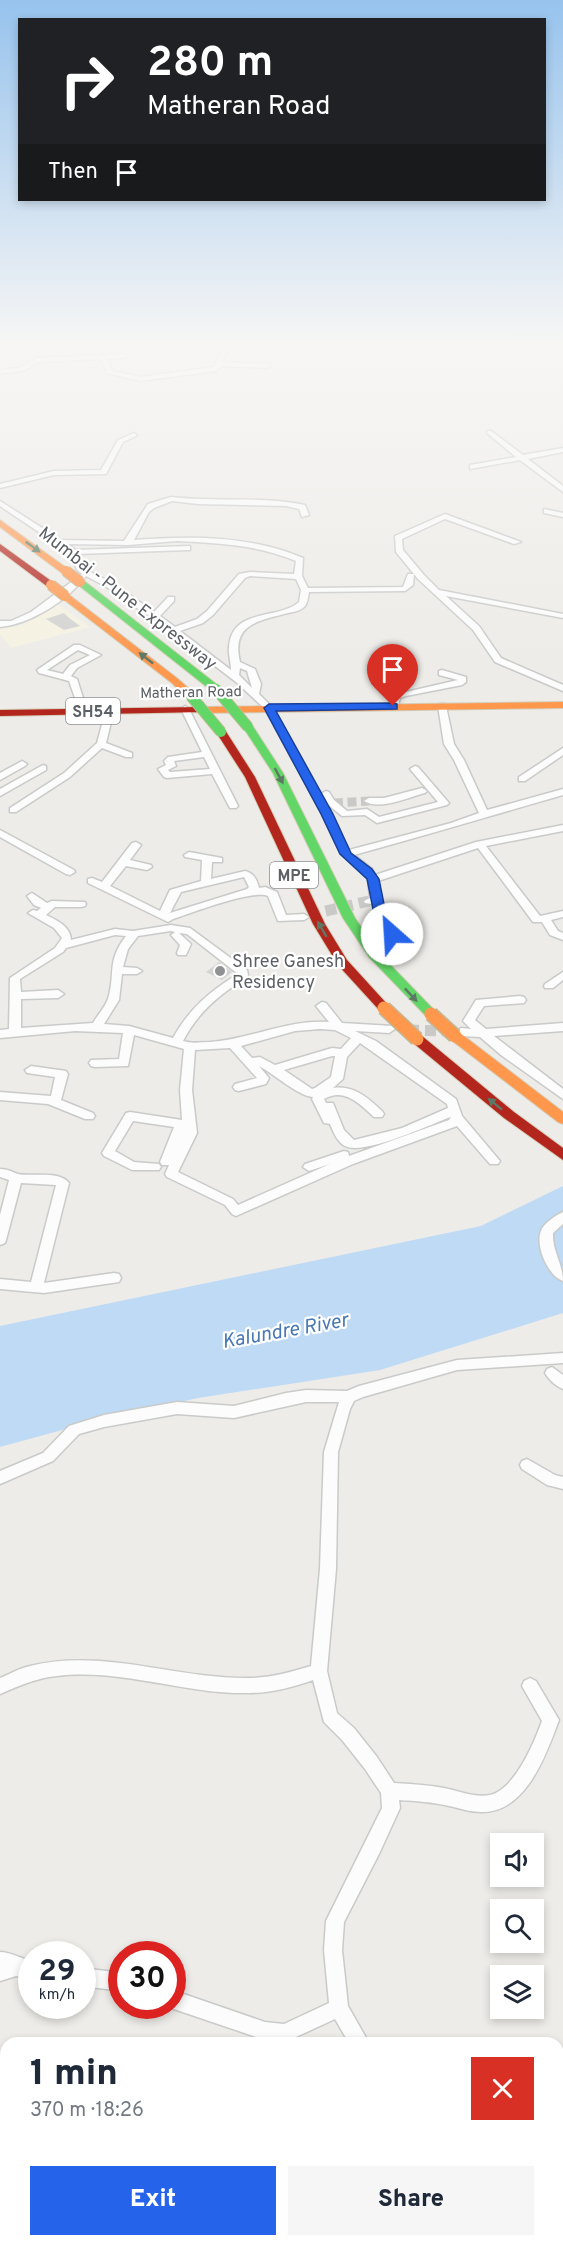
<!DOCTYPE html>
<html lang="en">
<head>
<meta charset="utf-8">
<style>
	body { margin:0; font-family:Overpass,sans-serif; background:#f6f6f7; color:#1f2937; height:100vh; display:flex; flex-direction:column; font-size:22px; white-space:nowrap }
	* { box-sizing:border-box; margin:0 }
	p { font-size:20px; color:#747a83 }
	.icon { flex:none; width:33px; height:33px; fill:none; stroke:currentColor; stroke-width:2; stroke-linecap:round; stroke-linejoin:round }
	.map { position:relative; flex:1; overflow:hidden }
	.sheet { position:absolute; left:0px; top:2037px; width:564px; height:210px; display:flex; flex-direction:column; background:#fff; border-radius:18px 18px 0 0; box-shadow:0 3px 9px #0003 }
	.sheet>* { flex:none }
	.top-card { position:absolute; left:18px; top:18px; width:528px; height:183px; border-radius:0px; box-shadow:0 3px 9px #0003; background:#202124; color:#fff; overflow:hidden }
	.buttons { position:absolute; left:490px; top:1833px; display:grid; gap:12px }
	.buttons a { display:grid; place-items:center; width:54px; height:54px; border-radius:0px; background:#fff; box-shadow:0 3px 9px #0003; font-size:30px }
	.speed { position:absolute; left:18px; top:1941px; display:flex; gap:12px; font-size:30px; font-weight:700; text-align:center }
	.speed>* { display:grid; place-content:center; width:78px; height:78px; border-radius:50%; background:#fff; box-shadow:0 3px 9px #0003; line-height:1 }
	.speed small { font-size:15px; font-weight:400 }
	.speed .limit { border:9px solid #d22; background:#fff; color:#111 }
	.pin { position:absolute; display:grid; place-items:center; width:51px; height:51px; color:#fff; margin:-62px -26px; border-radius:50% 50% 50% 0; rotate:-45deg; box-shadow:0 0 6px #0007 }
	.pin .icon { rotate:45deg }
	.me { position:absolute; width:66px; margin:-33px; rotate:334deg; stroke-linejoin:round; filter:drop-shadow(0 0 4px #0008) }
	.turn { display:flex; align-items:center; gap:21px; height:126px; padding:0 30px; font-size:27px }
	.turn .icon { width:78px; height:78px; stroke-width:2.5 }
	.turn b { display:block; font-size:42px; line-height:51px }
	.then { display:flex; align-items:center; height:57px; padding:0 30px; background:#0003; gap:12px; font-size:22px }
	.round { display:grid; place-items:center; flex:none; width:63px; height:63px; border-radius:0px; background:#f6f6f7 }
	.summary { display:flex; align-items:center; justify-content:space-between; height:102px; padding:0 30px }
	h1 { font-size:36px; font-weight:800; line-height:45px }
	.primary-button { display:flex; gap:12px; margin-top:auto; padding:12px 30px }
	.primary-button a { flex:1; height:69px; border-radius:0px; background:#2563eb; color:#fff; font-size:24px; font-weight:800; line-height:69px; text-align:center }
	.primary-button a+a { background:#f6f6f7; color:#1f2937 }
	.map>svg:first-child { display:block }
</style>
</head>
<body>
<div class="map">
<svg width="563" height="2247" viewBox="0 0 563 2247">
	<rect width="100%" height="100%" fill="#edece8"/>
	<polygon fill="#f5f2e2" points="55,602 90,627 11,648 0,634 0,628 19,626 38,616"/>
	<polygon fill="#bedaf5" points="563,1186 563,1313 380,1370 198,1398 106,1418 0,1447 0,1326 481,1226"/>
	<g fill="#d3d3d1">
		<polygon points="64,613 69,618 80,626 64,630 46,619"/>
		<polygon points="219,962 232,972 222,980 206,972"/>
	</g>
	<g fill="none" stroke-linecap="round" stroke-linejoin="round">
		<polyline stroke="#c9c9c7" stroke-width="9" stroke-dasharray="9 4.5" stroke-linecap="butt" points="334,803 369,801"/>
		<g stroke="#c9c9c7" stroke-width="11" stroke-dasharray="11 6" stroke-linecap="butt">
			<polyline points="309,915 369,901"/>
			<polyline points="408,1030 448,1031"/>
		</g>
		<defs>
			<g id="street">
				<polygon points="127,349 130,351 130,357 108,359 112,371 140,377 213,367 221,351 224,349 227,351 222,362 268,364 271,366 268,368 221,366 216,371 140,381 107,373 101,359 38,362 23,371 0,374 0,370 19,368 36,358 124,354 124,351"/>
				<polygon points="487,431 491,431 523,455 563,448 563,452 528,459 563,486 563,492 520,460 470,469 470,465 516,457 487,433"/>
				<polygon points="134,433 137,435 136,436 123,442 106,474 54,475 0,488 0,484 54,471 101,470 118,440"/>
				<path d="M171 497C215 502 261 496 305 505L309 515 302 517 299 509 286 506 198 504 172 501 154 508 149 512 134 540C191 536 249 535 303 558L302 576 308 588 403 587 408 574H414L413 585 405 591 309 592C308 597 308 602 305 606 301 611 293 612 288 613 258 621 231 624 240 662L255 669 261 684 259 694 273 708 324 800 321 794 326 791 329 792 334 800 347 811 367 809 379 817 438 802 410 769 415 766 418 767 449 803 447 805 377 823 365 815 342 816 326 803 349 850 451 823 479 813 454 760 444 744 438 706 439 704H445L446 706 454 744 464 760 487 810 563 789V795C493 815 424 836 354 855L372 869 375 875 476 842 563 825V831L486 846 540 916 563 911V917L551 920 558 931 563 933V940L550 935 542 922H533L478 848 378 881 381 901 397 934 392 937 388 936 372 904 365 903 364 901 370 898 368 879 364 873 341 854 322 814 265 709 236 682 152 618 105 586 86 576C68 600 31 624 0 627V621H11L31 612 82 574 77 570 70 553 0 506V501L61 540 124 541 148 504ZM177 541C218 543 258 545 296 561L294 574 250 572 239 574 207 611 197 619 175 627 160 616 174 601V597H168L154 612 111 582 84 569 78 554 187 550H190V546L75 550 68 544 128 545ZM250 576 296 579 301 590 299 602C279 620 232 607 229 647 228 654 231 662 231 670L180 631 203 623 213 615 245 578ZM240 668 247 671 252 688 239 675Z"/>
				<polygon points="544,509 563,513 563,517 544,513"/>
				<polygon points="445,514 521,542 514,544 445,519 402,539 403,550 424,575 439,590 563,614 563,618 446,596 479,626 501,658 563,685 563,691 495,662 473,630 418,579 396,552 395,536"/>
				<path d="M74 645H80L101 655 77 668 71 676 77 679 83 698V711L79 714 75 711V698L69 681 39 673 37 670ZM78 650 90 655 70 665 63 674 47 670Z"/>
				<polygon points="442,670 466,677 466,682 462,685 406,696 400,698 397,709 391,709 390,707 393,695 458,680 439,675 439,671"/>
				<path d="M185 706 189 709 238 806 236 808H230L212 774 167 778 164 777 158 769 166 765 164 761 168 757 202 752 181 709ZM204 757 210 769 170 772 168 770 176 766 174 761Z"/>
				<polygon points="110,707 114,710 106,743 132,753 132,757 126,757 102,748 70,777 16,812 10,812 10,808 64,773 97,743 106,710"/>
				<polygon points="563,748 563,755 525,781 519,781 519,777"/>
				<polygon points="22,761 27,764 25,766 0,780 0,773"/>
				<polygon points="43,765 46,766 46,770 0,796 0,789"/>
				<path d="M422 788 427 791 425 793C409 797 379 811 364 801L369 798H384Z"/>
				<polygon points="0,830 74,870 75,872 70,875 66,874 0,837"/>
				<path d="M136 842 141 845 130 860 151 865 152 867 147 870 126 866 110 886 160 911 170 890 201 881 202 860 185 857 184 855 189 852 222 858V862H212L211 879 245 871C254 873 257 880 259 888L265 887 277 892 286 915 304 914 309 917 304 920 278 921 268 896C254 889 191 913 173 919L168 922 88 883V879L92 878 102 882 132 843ZM244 877 249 887 247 889 170 913 181 892Z"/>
				<path d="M32 893 47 903 52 901 85 902 86 904 85 906 81 907H55L46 915C57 920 71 927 71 940L115 929 133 931 171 925 190 928 247 970 248 975 247 977C219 995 198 1012 183 1041 192 1044 201 1042 210 1042 251 1039 288 1019 329 1022L316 1006 322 1002 326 1003 342 1023 393 1026 395 1029 389 1033 355 1031 376 1041 456 1099 462 1116 500 1161 498 1164H490L457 1126 353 1164 236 1216 232 1214 225 1205 167 1177 165 1174 169 1165H162L160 1162 174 1127 133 1121 115 1151 134 1162 159 1164 161 1167 159 1170H132L104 1156 102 1153 126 1113 130 1112 182 1120 180 1090 184 1049 134 1035 128 1066 95 1067 91 1066 89 1063 91 1060 119 1059 123 1033 75 1031 0 1038V1030L9 1029 10 978 55 948 62 938 54 928 28 913 33 910 37 911 41 908 34 905 27 896ZM171 931 175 932 171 935 180 945 177 953 178 955H186L191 944 179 933 187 934 238 974C210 991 189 1009 173 1038L129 1026 104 1024 119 1000 122 974H137L142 971 137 968 123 967 128 949 138 936ZM115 935 126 936C106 962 116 973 108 999 105 1007 97 1016 93 1023L21 1028V999L58 998 64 994 58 990 21 992 20 979 63 952 66 948ZM320 1029 335 1030 351 1038 341 1049 332 1048 275 1065 260 1057 252 1058 241 1046 295 1031ZM360 1043 447 1104 448 1108 402 1128 354 1140 344 1130 333 1103H326L324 1099C344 1087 360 1104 374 1117H382L384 1114 382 1111C368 1098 354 1085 333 1088L343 1079 347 1057ZM230 1048 257 1078 235 1084 233 1087 235 1090 239 1091 266 1084 269 1078 259 1066C274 1074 298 1096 313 1097L312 1099 324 1123 330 1124C333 1131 337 1142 345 1146 364 1156 431 1124 451 1117L449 1120 349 1156 348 1152 344 1151 305 1164 303 1167 309 1171 330 1164 238 1205 233 1199 178 1172 197 1133 192 1090 195 1050ZM332 1056H335L331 1077 315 1088 312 1089 284 1070Z"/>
				<polygon points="563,972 563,980 553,988 545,988 544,986 545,984"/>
				<polygon points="520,996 524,997 526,1000 524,1003 484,1006 475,1020 486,1029 563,1023 563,1031 494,1036 563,1089 563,1099 501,1055 480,1037 461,1036 455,1032 461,1028 471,1029 463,1021 476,1000"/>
				<polygon points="31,1066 66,1071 68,1074 61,1100 93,1113 95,1116 93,1119 85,1119 48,1104 0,1100 0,1092 51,1096 55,1077 27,1073 25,1070"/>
				<path d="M0 1169C8 1169 12 1172 18 1174 33 1177 59 1170 69 1183L44 1283 114 1273 119 1274 121 1278 119 1282 44 1293 0 1289V1279L31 1282 56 1185 21 1183 6 1240 5 1243 0 1245V1215L9 1180 0 1177Z"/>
				<path d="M563 1212V1224L553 1233C552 1251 563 1264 563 1281 548 1276 535 1246 541 1231 543 1224 556 1215 563 1212Z"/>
				<path d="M563 1353V1363L457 1370 363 1397 354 1401 350 1409 338 1452 336 1569 327 1671 337 1713 354 1728 377 1757 394 1783C411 1784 428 1785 444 1788 459 1791 475 1798 490 1795 515 1789 534 1743 542 1721L522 1686 524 1681 530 1678 536 1681 559 1720C546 1755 526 1813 481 1812 470 1812 459 1808 449 1806 432 1802 415 1801 399 1800L400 1808 379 1854 344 1922 342 1950 348 2006 369 2043H349L335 2019 285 2042 265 2040 165 2006H172V1990L265 2022 284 2024 329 2003 324 1950 326 1921 382 1808 381 1793 365 1769 342 1740 324 1722 313 1680C293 1687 272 1693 250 1693 186 1695 122 1668 57 1676 36 1678 19 1686 0 1694V1678C10 1674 20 1668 30 1666 103 1648 175 1679 249 1678 270 1678 291 1672 311 1666L320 1569 324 1452 339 1402H306L234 1418 177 1414 104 1427 79 1434 53 1461 0 1484V1471L43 1453 69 1426 104 1415 177 1402 234 1406 286 1393 306 1390 347 1391 359 1386 457 1360Z"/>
				<path d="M552 1367 563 1375V1389C556 1386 549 1380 545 1373L547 1369Z"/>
				<polygon points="527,1459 555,1475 563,1477 563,1489 547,1485 522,1469 520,1465 522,1461"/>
				<path d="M0 1952C11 1952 21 1959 32 1961V1979L16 1976 0 1981Z"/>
				<polygon points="82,1968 122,1973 122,1991 82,1986"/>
				<polygon points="563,2080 563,2100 558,2101 558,2081"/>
				<polygon points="382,2241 402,2241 401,2247 381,2247"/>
			</g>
			<g id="fast">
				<polygon points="77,580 83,580 220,687 220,691 212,691 77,584"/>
				<polygon points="248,724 252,725 283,773 355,918 377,951 435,1011 437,1014 435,1017 427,1017 369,957 343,918 273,773 243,727"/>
			</g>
			<g id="slow">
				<polygon points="0,520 68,569 68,573 62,573 0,527"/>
				<polygon points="62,594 68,594 178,679 195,694 195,698 187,698 172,683 62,598"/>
				<polygon points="563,702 563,708 201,713 196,710 201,707"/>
				<polygon points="455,1032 460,1033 563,1112 563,1124 558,1122 450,1039 449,1036"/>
			</g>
			<g id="jam">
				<polygon points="0,544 54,583 54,587 48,587 0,551"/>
				<polygon points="201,707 206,710 205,712 0,716 0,710"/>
				<polygon points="221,729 225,730 255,777 325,924 347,960 388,1005 390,1008 388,1011 380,1011 338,965 313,924 245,777 216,732"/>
				<polygon points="417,1035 422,1036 514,1112 563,1148 563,1160 504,1118 412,1042 411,1039 412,1036"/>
			</g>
		</defs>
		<use href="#street" stroke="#c9caca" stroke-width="3"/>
		<use href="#fast" stroke="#d4cdb7" stroke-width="2"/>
		<use href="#slow" stroke="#d4cdb7" stroke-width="2"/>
		<use href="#jam" stroke="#d4cdb7" stroke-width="2"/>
		<use href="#street" fill="#fcfcfc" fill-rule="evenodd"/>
		<use href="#fast" fill="#63d668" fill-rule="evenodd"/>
		<use href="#slow" fill="#ff974d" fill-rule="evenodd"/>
		<use href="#jam" fill="#b3261e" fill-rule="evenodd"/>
		<defs>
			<g id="fast-bridge">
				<polyline points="216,689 248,727"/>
				<polyline points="191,696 221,732"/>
			</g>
			<polyline id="slow-bridge-far2" points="65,571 68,573"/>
			<g id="slow-bridge-far1">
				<polyline points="66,571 80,582"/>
				<polyline points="51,585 65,596"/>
			</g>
			<g id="slow-bridge">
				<polyline points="384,1008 417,1039"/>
				<polyline points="431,1014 455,1036"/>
			</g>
		</defs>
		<use href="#fast-bridge" stroke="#c4b896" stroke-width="12" stroke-linecap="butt"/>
		<use href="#slow-bridge-far2" stroke="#c4b896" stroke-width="10" stroke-linecap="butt"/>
		<use href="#slow-bridge-far1" stroke="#c4b896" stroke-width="12" stroke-linecap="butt"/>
		<use href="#slow-bridge" stroke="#c4b896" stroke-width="16" stroke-linecap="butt"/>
		<use href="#fast-bridge" stroke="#63d668" stroke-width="10"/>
		<use href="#slow-bridge-far2" stroke="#ff974d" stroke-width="8"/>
		<use href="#slow-bridge-far1" stroke="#ff974d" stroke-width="10"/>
		<use href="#slow-bridge" stroke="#ff974d" stroke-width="13"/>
	</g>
	<defs><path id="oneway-solid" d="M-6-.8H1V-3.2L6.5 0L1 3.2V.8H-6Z" transform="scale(1.5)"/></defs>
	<g fill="#5e7866">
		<use href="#oneway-solid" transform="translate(33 547) rotate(36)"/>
		<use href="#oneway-solid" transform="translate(146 658) rotate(-142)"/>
		<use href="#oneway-solid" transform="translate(279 776) rotate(62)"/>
		<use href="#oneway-solid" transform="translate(322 929) rotate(-120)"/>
		<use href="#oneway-solid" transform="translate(411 995) rotate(47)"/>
		<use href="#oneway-solid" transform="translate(495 1104) rotate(-141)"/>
	</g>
	<linearGradient id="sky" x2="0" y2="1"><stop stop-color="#97c3ed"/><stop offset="0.52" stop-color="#f7f6f5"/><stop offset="1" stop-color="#f7f6f5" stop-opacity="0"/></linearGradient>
	<rect width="563" height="661" fill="url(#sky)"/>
	<polygon fill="#2563eb" stroke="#184099" stroke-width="1.5" points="393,703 397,704 397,709 276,711 333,814 351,853 372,869 379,879 386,914 398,934 392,938 387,937 374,914 367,879 340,854 321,814 264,708 269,704"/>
	<circle fill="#8f9193" stroke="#fff" stroke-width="2" cx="220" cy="971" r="6"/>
	<g text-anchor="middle" stroke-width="4.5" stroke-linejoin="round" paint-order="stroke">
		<g font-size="15" fill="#5d6065" stroke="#fff">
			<text transform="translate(191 692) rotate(-1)" y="5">Matheran Road</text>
		</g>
		<g fill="#fff" stroke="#8e9093" stroke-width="1.5">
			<rect x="66" y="698" width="54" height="26" rx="4.5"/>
			<rect x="270" y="862" width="48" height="26" rx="4.5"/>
		</g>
		<g font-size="16" font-weight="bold" fill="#5d6065">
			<text x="93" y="717">SH54</text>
			<text x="294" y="881">MPE</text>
		</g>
		<g font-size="18" fill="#5d6065" stroke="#fff">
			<text transform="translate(128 598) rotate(38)" y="6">Mumbai - Pune Expressway</text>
		</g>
		<g font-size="18" fill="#5d6065" stroke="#fff" text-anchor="start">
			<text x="232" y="967">Shree Ganesh<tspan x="232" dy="21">Residency</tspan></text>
		</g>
		<g font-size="20" font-style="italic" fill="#4978b5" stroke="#fff">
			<text transform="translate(285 1330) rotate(-10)" y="7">Kalundre River</text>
		</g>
	</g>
</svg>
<div class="buttons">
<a><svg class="icon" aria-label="sound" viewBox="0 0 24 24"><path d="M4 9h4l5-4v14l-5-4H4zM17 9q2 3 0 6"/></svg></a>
<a><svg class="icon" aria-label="search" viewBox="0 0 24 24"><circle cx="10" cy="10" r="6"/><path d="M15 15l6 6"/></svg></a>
<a><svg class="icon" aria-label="layers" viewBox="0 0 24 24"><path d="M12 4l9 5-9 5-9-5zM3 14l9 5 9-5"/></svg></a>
</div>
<div class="speed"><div>29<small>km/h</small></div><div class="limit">30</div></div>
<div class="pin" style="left:393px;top:706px;background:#d93025"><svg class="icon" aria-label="arrive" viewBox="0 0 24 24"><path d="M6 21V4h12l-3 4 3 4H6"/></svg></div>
<svg class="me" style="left:392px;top:934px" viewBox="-20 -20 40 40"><circle r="19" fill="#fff"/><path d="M0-13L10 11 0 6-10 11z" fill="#2563eb"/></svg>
<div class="top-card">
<div class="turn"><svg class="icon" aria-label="right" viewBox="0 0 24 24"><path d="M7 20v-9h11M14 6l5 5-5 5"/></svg><div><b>280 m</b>Matheran Road</div></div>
<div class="then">Then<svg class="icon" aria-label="arrive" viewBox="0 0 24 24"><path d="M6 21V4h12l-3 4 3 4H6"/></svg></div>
</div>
<section class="sheet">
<div class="summary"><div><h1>1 min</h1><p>370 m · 18:26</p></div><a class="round" style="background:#d93025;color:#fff"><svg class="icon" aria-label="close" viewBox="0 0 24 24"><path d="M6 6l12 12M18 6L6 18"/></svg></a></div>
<div class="primary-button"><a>Exit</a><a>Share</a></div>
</section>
</div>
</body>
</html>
